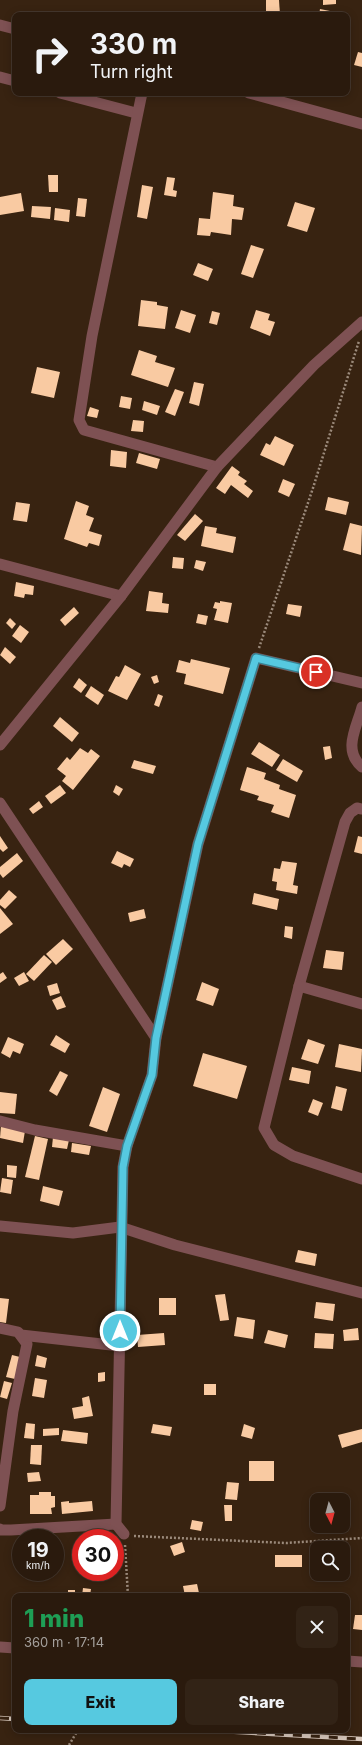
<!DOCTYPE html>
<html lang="en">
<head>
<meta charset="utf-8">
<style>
	body { margin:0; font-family:Inter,sans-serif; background:#322316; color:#f1f3f6; height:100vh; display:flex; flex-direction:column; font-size:15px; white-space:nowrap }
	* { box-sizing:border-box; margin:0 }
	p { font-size:13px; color:#a5a19d }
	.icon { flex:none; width:22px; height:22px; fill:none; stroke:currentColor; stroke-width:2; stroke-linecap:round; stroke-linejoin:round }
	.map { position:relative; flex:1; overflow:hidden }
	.panel { position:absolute; left:12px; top:1593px; width:338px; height:140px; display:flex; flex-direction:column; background:#2a1a0d; border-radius:8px; box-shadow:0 2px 10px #0003,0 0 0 1px #46382e }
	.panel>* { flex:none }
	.top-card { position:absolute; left:12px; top:12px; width:338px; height:84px; border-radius:8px; box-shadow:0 2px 10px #0003,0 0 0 1px #46382e; background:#2a1a0d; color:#f1f3f6; overflow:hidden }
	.needle { width:26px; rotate:174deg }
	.buttons { position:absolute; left:310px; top:1493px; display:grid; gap:8px }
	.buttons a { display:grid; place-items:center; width:40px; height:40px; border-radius:8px; background:#2a1a0d; box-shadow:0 2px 10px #0003,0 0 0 1px #46382e; font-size:20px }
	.speed { position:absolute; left:12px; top:1529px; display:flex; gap:8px; font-size:20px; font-weight:700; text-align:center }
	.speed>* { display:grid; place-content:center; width:52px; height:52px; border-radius:50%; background:#2a1a0d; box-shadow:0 2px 10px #0003,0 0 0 1px #46382e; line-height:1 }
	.speed small { font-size:10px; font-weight:400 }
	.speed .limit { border:6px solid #d22; background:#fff; color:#111 }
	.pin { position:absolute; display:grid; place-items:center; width:34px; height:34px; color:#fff; margin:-17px; border:2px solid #fff; border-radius:50%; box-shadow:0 1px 4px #0007 }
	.me { position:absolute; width:44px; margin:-22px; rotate:0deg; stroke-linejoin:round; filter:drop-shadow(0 0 3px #0008) }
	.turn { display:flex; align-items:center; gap:14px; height:84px; padding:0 12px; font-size:18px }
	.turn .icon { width:52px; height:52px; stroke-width:2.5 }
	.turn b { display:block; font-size:28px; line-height:34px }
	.round { display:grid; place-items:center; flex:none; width:42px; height:42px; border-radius:8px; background:#322316 }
	.overview { display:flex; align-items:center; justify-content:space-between; height:68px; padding:0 12px }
	h1 { font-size:24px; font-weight:800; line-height:30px; color:#1e9e55 }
	.primary-button { display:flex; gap:8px; margin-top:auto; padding:8px 12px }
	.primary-button a { flex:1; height:46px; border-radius:8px; background:#56c9e0; color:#111; font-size:16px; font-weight:800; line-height:46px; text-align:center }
	.primary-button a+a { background:#322316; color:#f1f3f6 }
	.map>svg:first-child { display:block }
</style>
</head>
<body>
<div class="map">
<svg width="362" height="1745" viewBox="0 0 362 1745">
	<rect width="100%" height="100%" fill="#382311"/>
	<g fill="#f9caa2">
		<polygon points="266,0 279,0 280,15 266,15"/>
		<polygon points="323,0 336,0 336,4 323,5"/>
		<polygon points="320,9 330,11 329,15 319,15"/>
		<polygon points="358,52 362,53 362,67 354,65"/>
		<polygon points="48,175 58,175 58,192 49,192"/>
		<polygon points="167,177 175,178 173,190 177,191 176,197 164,195"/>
		<polygon points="142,185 153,187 147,219 137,217"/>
		<polygon points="213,192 234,195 233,206 244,208 242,220 232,219 231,235 211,232 210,236 197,235 199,218 210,219"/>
		<polygon points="21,193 24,211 0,215 0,197"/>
		<polygon points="78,198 87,199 85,217 76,216"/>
		<polygon points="295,202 315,208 307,232 287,226"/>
		<polygon points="32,206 51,207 50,219 31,217"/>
		<polygon points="55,208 70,210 69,222 54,220"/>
		<polygon points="251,245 264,249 253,278 241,274"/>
		<polygon points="198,263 213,269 208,281 193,275"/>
		<polygon points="141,300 157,302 157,305 168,307 165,329 138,326"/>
		<polygon points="181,310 196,315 190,333 175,328"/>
		<polygon points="256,310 270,314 268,320 275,322 270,336 250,328"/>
		<polygon points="212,311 220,313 217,325 209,323"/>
		<polygon points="139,350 157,356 155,362 175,368 168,387 131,375"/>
		<polygon points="37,367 60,372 54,398 31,393"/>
		<polygon points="194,382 204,384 199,406 189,403"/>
		<polygon points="175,389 184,392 175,416 165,412"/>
		<polygon points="121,396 132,398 130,409 119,407"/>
		<polygon points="144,401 160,406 157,415 142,410"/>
		<polygon points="90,407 99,410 97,418 87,416"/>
		<polygon points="133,420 144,421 143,432 131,431"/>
		<polygon points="275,436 294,445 284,466 260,455 266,443 270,445"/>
		<polygon points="111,450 127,452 126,468 110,466"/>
		<polygon points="139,453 160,459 157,469 136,463"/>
		<polygon points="232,466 240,472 238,475 247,481 244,484 253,491 248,498 231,485 225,494 216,488"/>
		<polygon points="283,479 295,484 289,497 278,492"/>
		<polygon points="328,497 349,502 346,515 325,510"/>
		<polygon points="76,501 89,506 86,515 94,518 89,531 102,535 99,546 89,543 87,547 64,539"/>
		<polygon points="16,502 30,504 27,522 13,520"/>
		<polygon points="195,514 203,521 185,541 177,535"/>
		<polygon points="350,523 362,526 361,555 343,550"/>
		<polygon points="205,526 217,528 216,533 236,537 233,553 201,546"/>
		<polygon points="173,557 184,558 183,569 172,568"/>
		<polygon points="196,560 206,562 203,571 194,568"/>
		<polygon points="16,582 34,586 33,595 25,594 24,598 14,596"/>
		<polygon points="149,591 163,593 162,603 169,604 168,613 146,611"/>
		<polygon points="220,601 232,603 228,623 214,620 217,609 213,608 215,602 220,603"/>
		<polygon points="288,604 302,606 300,617 286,614"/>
		<polygon points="74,607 79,613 65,626 60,620"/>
		<polygon points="198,614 208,616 206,625 196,623"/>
		<polygon points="10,618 16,624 12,629 6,623"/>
		<polygon points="20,625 29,632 21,643 12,636"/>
		<polygon points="5,647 16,657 10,664 0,655"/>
		<polygon points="191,659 230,668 223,694 184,684 186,674 176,672 179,660 190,663"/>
		<polygon points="125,665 141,674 127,700 108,691 116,676 119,677"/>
		<polygon points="157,675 159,682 154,684 151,677"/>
		<polygon points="79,678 87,685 81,693 73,687"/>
		<polygon points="91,686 104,695 98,705 85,696"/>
		<polygon points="158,694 163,696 159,707 154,705"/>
		<polygon points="60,717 79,733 72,742 53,726"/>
		<polygon points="259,742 280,755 272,767 251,754"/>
		<polygon points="330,746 332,758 325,760 323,747"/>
		<polygon points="80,748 88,753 91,749 100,756 73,790 62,781 66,776 57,769 67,757 70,760"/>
		<polygon points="283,759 303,771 297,782 276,770"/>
		<polygon points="134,760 156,766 153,774 131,768"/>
		<polygon points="247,767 266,773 264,779 280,785 279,789 296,795 289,818 271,812 274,805 257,800 259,796 240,790"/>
		<polygon points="60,785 66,793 51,804 45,796"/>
		<polygon points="116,785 123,789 119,796 113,792"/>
		<polygon points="39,801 43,807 33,814 29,809"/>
		<polygon points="0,836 8,848 3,852 0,849"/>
		<polygon points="358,836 362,837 362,854 354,852"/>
		<polygon points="117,851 134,859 130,867 124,864 122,868 111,863"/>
		<polygon points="17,853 23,861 3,878 0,874 0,867"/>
		<polygon points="282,861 297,863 293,885 298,886 297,894 276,890 277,882 272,881 274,868 280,869"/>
		<polygon points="9,890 17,897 5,909 0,905 0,900"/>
		<polygon points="254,893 279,899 277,910 252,904"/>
		<polygon points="0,908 13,924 0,934"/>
		<polygon points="144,909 146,918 130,922 128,913"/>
		<polygon points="285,926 293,927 292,939 284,937"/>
		<polygon points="63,939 73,949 56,965 46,954"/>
		<polygon points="326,950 344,952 342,970 323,968"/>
		<polygon points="44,955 52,962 34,981 26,974"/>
		<polygon points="3,972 7,978 0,983 0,974"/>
		<polygon points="24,972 29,981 19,986 14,978"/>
		<polygon points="202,982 219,989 213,1006 196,1000"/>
		<polygon points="57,983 60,993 50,996 47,986"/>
		<polygon points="61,996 66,1007 57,1010 52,1000"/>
		<polygon points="56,1035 70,1044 65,1053 50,1045"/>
		<polygon points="8,1037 24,1044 20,1054 13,1051 10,1058 1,1053"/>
		<polygon points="308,1039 325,1045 318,1064 301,1059"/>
		<polygon points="339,1044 362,1049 361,1072 335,1067"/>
		<polygon points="203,1053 247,1066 237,1099 193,1086"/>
		<polygon points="292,1067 311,1071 309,1084 289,1080"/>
		<polygon points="60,1071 68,1075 57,1096 49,1091"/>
		<polygon points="336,1086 347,1089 342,1111 331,1108"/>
		<polygon points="103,1087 120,1094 107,1132 89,1126"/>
		<polygon points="0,1092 17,1094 15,1114 0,1113"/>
		<polygon points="313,1099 323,1103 318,1116 308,1112"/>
		<polygon points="1,1125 25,1131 23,1143 0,1138"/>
		<polygon points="35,1136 48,1139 39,1180 25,1177"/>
		<polygon points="53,1137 69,1140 67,1149 52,1147"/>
		<polygon points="72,1143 91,1146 89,1155 71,1152"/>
		<polygon points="7,1165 17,1166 16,1178 7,1177"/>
		<polygon points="2,1178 13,1180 11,1194 0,1192"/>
		<polygon points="43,1186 63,1191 59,1206 40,1201"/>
		<polygon points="298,1250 317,1254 315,1266 295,1262"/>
		<polygon points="225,1294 229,1320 220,1321 215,1295"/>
		<polygon points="0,1298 9,1299 6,1323 0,1322"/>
		<rect x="159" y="1298" width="17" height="17"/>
		<polygon points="316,1302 335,1304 333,1321 314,1318"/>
		<polygon points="237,1317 255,1320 253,1339 234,1336"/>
		<polygon points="358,1328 359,1340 344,1341 343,1330"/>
		<polygon points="268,1330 288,1335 285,1348 264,1343"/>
		<polygon points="164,1333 165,1345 138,1347 137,1335"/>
		<polygon points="315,1333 334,1334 333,1349 314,1348"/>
		<polygon points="12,1355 20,1357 15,1379 6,1377"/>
		<polygon points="37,1355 47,1358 45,1368 35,1366"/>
		<polygon points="105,1372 105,1381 98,1382 98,1373"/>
		<polygon points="35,1378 47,1380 44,1398 32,1396"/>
		<polygon points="4,1381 12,1383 7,1399 0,1397"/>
		<rect x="204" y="1384" width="12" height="11"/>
		<polygon points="89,1396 93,1416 74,1419 72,1408 83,1406 82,1398"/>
		<polygon points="26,1423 35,1424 34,1439 24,1438"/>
		<polygon points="153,1424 172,1427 170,1436 151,1433"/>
		<polygon points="244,1424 255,1428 252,1439 241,1436"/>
		<polygon points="59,1428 59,1435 43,1436 43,1429"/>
		<polygon points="362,1429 362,1442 342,1448 338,1435"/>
		<polygon points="63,1430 88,1433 87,1444 61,1441"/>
		<polygon points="31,1445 42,1445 41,1465 30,1464"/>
		<rect x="249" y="1461" width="25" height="20"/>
		<polygon points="39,1472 41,1481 28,1482 27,1473"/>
		<polygon points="227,1482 239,1483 237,1500 225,1499"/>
		<polygon points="39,1492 51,1492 51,1496 55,1496 55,1507 51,1508 52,1514 30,1514 30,1495 39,1495"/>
		<polygon points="69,1501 69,1503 92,1501 93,1511 62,1514 61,1502"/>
		<polygon points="224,1505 232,1505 232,1521 225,1521"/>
		<polygon points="192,1520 203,1522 201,1531 190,1529"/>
		<polygon points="182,1542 185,1552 174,1556 170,1546"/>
		<rect x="275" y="1555" width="27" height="12"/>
		<rect x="343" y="1560" width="4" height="14"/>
		<polygon points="197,1584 199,1593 185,1596 183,1586"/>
		<polygon points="83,1588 91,1589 90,1596 82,1596"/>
		<rect x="68" y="1590" width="7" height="6"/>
		<polygon points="347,1613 351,1613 350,1628 347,1627"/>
		<polygon points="355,1615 362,1615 362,1630 353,1629"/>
	</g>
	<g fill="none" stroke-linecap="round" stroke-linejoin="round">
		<g stroke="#9b8a7b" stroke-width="2.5" stroke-dasharray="2 2" stroke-linecap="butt">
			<polyline points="259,648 313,488 359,341"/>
			<polyline points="134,1536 286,1543 362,1538"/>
			<polyline points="125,1545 128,1596"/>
			<polyline points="69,1745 78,1730"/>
		</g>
		<g stroke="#7e5153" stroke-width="11">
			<polyline points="0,77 15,81"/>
			<polyline points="60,93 136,113"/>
			<polyline points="142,93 92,336 79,420 84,430 217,467"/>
			<polyline points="0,564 121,596"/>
			<path d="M362 707C357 727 342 750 362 767"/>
			<polyline points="0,745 121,596 217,467 314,365 362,322"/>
			<polyline points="0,803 156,1038"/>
			<polyline points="362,809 357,808 350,813 345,822 299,986 264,1128 274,1145 293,1156 362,1179"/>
			<polyline points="299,986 362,1004"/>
			<polyline points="0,1121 35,1130 127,1146"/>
			<polyline points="0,1226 73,1233 120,1227 175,1245 362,1293"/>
			<polyline points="0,1328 18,1332 27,1344 13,1411 0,1506"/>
			<polyline points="21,1335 120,1346"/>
			<polyline points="0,1529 1,1530 11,1530 116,1524"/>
			<polyline points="124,1534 116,1524 123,1167 127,1146 152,1075 156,1038 198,844 256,658 362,683"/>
			<polyline points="0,1647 15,1648"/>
			<polyline points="347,1661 362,1662"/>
		</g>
		<g stroke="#7e5153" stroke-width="11">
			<polyline points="0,25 15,29"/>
			<polyline points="249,93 362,124"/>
		</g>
		<defs>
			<g id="rail">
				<polyline points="0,1718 15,1719"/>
				<polyline points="203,1730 362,1739"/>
			</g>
		</defs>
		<use href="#rail" stroke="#d7c7bb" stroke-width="4.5"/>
		<use href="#rail" stroke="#382311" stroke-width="3" stroke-dasharray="9" stroke-linecap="butt"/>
	</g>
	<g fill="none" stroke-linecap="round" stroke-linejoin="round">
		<defs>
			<polyline id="route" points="120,1331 123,1167 127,1146 152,1075 156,1038 198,844 256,658 316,672"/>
		</defs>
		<use href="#route" stroke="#388392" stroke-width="10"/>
		<use href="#route" stroke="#56c9e0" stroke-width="7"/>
	</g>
</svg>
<div class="buttons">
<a><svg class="needle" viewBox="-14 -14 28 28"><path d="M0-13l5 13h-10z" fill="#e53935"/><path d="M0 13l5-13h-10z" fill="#a5a19d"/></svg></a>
<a><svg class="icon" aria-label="search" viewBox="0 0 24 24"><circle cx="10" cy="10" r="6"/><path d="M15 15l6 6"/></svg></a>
</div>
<div class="speed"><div>19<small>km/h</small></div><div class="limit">30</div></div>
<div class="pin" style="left:316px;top:672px;background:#d93025"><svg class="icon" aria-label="arrive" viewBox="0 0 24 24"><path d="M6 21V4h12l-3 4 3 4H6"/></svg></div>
<svg class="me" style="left:120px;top:1331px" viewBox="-20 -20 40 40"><circle r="17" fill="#56c9e0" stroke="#fff" stroke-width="3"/><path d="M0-11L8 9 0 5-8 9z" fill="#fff"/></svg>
<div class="top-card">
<div class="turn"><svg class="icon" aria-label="right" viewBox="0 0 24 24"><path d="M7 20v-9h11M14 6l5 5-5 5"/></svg><div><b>330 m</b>Turn right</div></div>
</div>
<section class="panel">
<div class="overview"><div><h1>1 min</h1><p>360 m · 17:14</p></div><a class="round"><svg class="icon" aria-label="close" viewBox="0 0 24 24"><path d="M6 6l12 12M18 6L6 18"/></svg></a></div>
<div class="primary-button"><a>Exit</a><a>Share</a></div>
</section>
</div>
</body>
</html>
